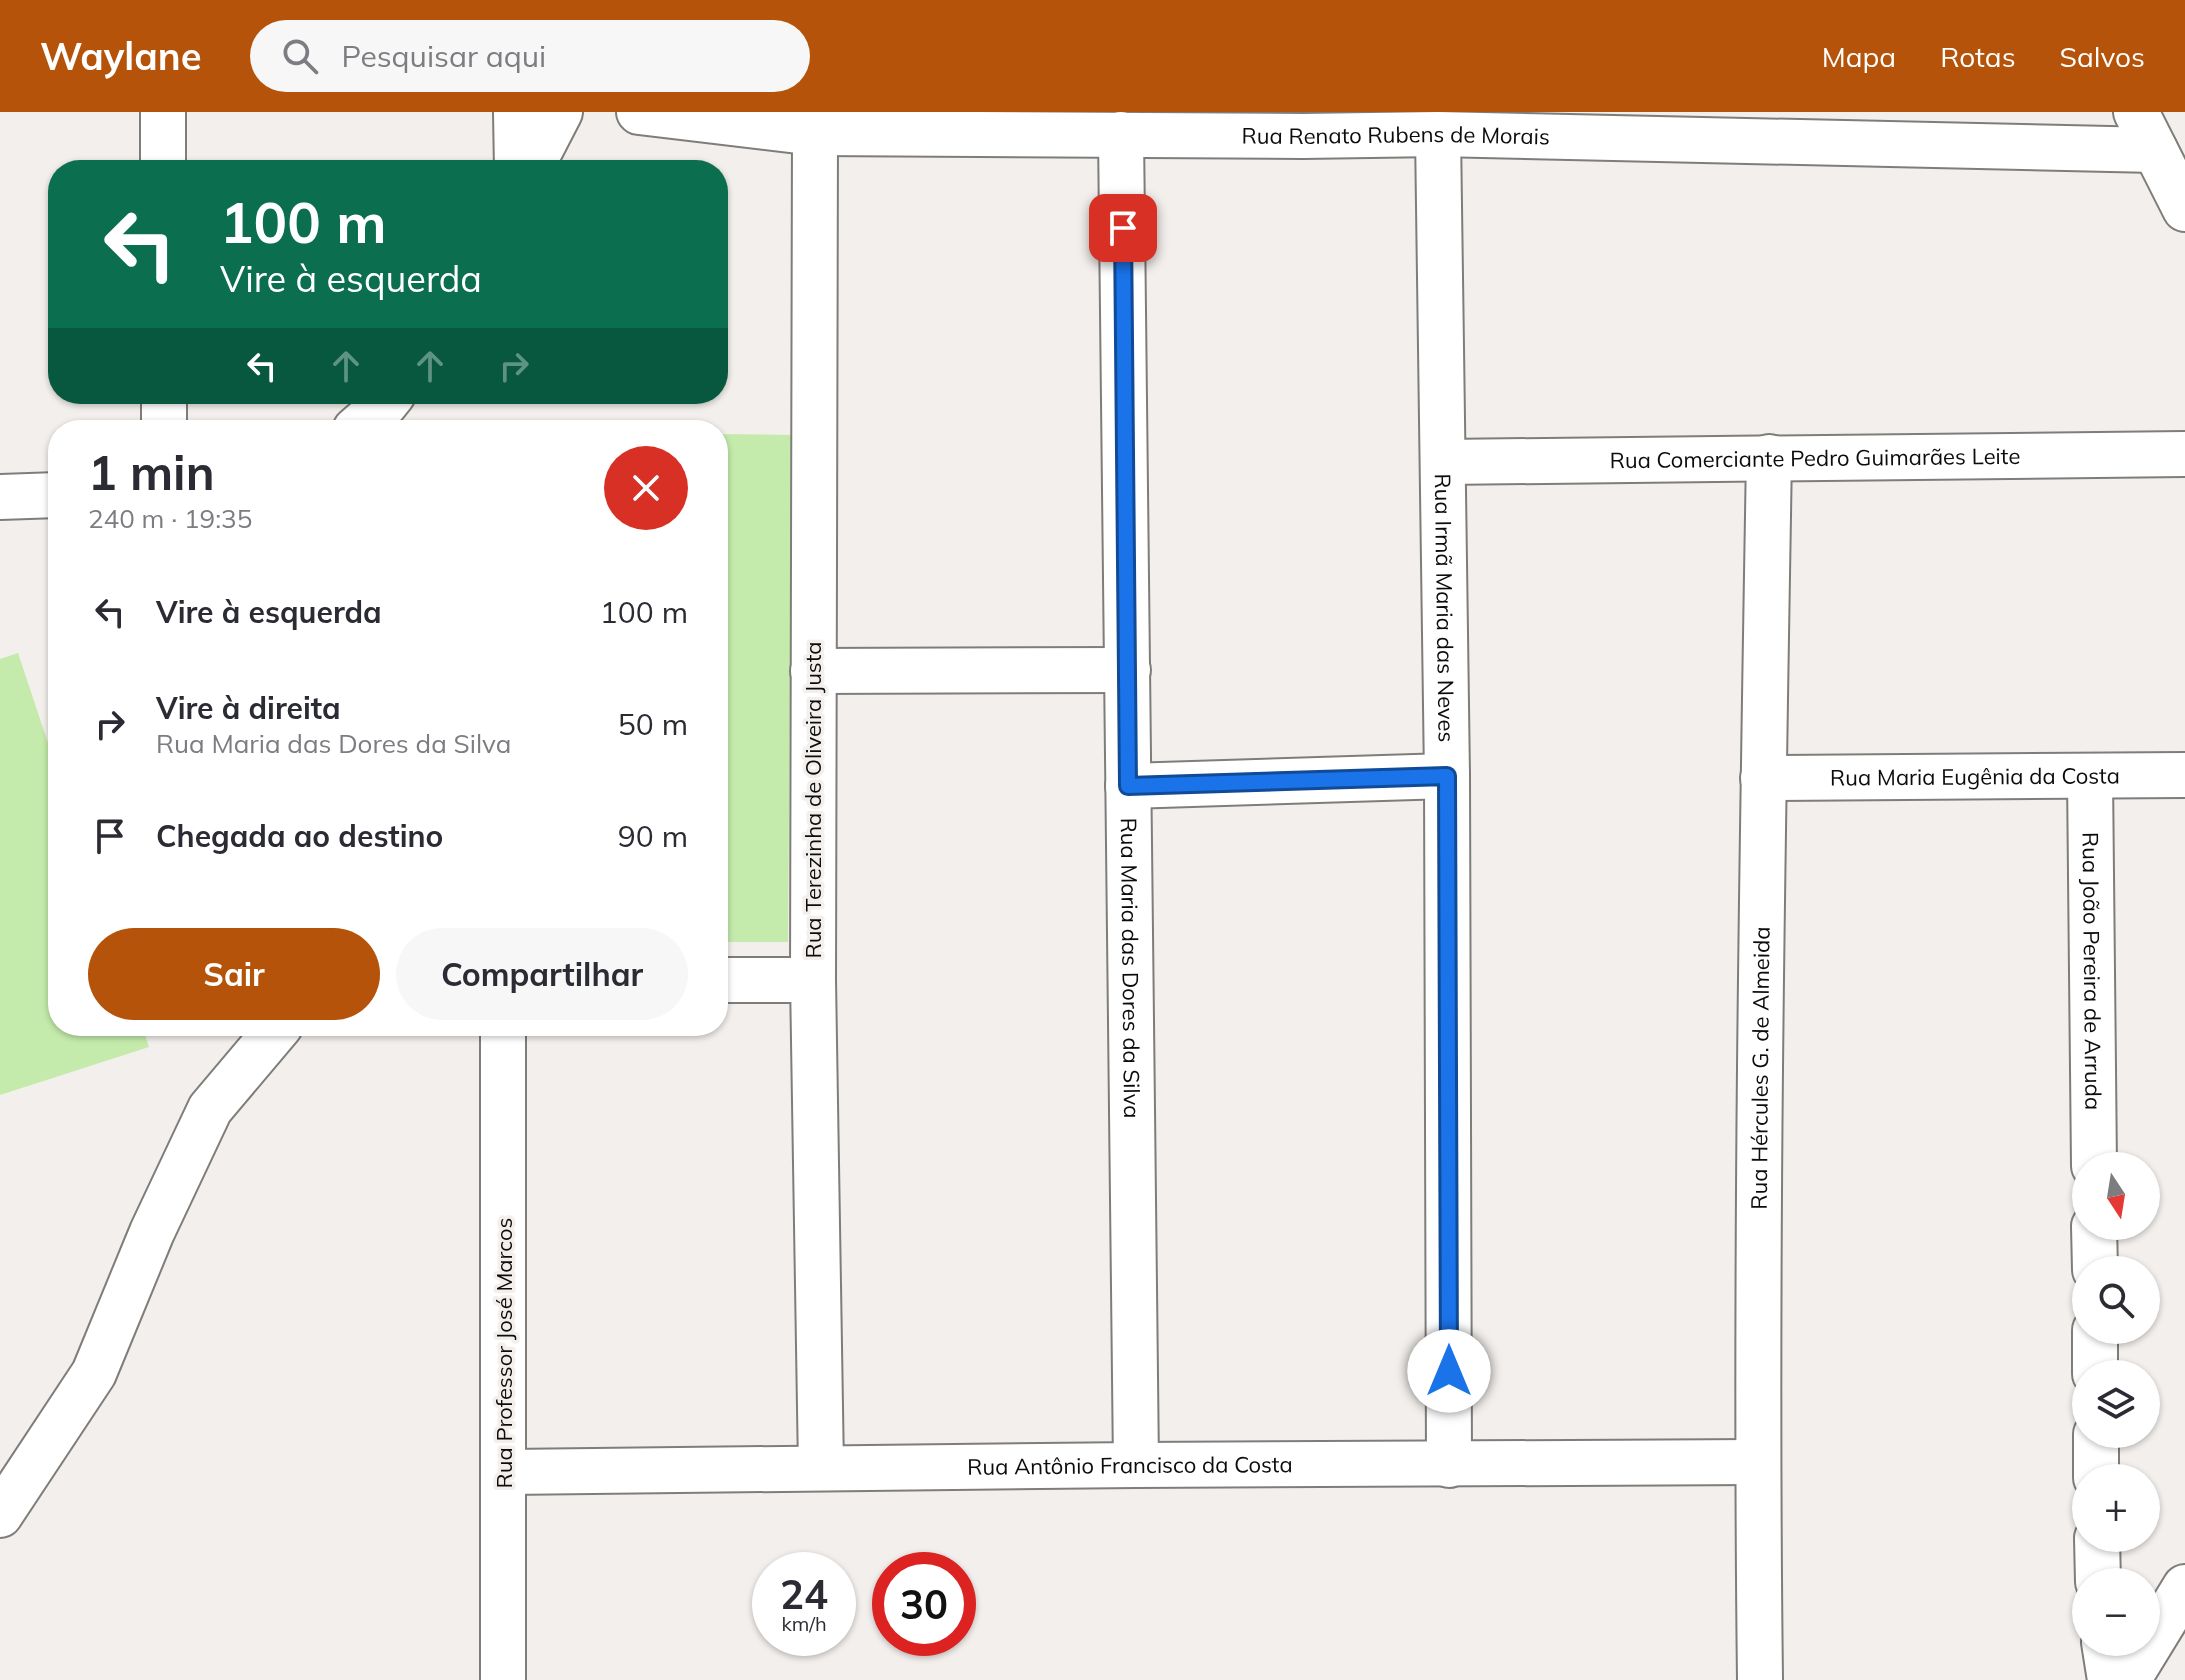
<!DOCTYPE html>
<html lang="pt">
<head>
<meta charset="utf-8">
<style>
	body { margin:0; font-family:Mulish,sans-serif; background:#f7f7f7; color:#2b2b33; height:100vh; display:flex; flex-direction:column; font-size:30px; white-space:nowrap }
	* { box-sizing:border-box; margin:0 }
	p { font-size:26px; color:#7c7c81 }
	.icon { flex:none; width:44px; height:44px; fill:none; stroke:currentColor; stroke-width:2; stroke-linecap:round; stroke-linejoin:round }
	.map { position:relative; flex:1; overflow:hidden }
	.side { position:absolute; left:48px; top:308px; width:680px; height:616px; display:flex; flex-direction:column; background:#fff; border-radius:32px; box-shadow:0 2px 6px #0004 }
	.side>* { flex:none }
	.guide { position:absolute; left:48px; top:48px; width:680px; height:244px; border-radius:32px; box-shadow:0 2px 6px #0004; background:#0b6e4f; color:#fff; overflow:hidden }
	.needle { width:52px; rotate:168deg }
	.buttons { position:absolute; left:2072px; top:1040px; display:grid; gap:16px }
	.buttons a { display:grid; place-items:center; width:88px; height:88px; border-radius:50%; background:#fff; box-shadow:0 2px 6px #0004; font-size:40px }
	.speed { position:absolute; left:752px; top:1440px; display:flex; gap:16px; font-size:40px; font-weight:700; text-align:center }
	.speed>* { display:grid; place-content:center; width:104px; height:104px; border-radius:50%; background:#fff; box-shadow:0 2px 6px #0004; line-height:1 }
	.speed small { font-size:20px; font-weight:400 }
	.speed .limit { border:12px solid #d22; background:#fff; color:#111 }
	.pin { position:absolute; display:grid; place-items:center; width:68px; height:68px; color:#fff; margin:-34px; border-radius:16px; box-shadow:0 4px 12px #0006 }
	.me { position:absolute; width:88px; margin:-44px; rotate:0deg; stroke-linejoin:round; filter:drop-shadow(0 0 6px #0008) }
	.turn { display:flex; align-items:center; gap:28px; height:168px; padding:0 40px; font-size:36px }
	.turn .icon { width:104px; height:104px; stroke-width:2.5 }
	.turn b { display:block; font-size:56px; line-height:68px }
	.lanes { display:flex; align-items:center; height:76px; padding:0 40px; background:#0003; justify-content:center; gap:40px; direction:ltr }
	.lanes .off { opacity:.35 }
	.round { display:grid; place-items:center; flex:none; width:84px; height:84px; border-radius:42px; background:#f7f7f7 }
	.overview { display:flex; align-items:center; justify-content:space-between; height:136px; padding:0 40px }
	h1 { font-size:48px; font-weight:700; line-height:60px }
	.button { display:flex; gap:16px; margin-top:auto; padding:16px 40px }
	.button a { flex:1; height:92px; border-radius:48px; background:#b45309; color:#fff; font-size:32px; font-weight:700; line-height:92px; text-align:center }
	.button a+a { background:#f7f7f7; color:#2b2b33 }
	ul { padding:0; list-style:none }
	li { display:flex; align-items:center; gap:24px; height:112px; padding:0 40px }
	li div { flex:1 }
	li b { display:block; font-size:30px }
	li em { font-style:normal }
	header { display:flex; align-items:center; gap:48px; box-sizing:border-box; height:112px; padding:0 40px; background:#b45309; color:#fff }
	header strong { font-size:38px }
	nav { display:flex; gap:44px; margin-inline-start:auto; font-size:28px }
	.search { width:560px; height:72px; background:#f7f7f7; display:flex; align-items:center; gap:20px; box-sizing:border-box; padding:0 28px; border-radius:44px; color:#7c7c81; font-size:30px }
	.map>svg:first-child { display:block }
</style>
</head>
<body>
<header>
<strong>Waylane</strong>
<div class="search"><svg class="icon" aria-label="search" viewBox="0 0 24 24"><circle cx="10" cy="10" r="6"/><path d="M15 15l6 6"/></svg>Pesquisar aqui</div>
<nav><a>Mapa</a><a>Rotas</a><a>Salvos</a></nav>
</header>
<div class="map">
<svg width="2185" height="1568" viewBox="0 0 2185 1568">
	<rect width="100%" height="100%" fill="#f2efec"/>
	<g fill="#c4ebab">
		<polygon points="718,322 792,323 788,830 718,830"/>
		<polygon points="18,541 58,661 58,914 142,914 149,935 0,983 0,547"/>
	</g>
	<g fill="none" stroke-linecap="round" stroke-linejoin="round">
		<defs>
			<g id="minor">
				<polyline points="163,0 163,58"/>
				<polyline points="516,0 517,58"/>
				<path id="s1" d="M639 0 815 21 1303 24 1438 22 2155 38"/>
				<polyline points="815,21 813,868 821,1356"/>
				<path id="s2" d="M1121 22 1136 1353"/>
				<path id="s3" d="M1438 22 1447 664 1449 1353"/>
				<polyline points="164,282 164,318"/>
				<path id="s4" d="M1443 350 2185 342"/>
				<polyline points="813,559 1128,558"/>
				<path id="s5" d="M2090 665 2094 1054"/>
				<path id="s6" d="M1763 666 2185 663"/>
				<polyline points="1128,674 1447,664"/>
				<polyline points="718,868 813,868"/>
				<polyline points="503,914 503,1568"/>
				<polyline points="2094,1114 2095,1158"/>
				<polyline points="2095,1218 2095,1262"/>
				<polyline points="2096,1322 2096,1366"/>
				<path id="s7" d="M504 1360 1136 1353 1757 1350"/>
				<polyline points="0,1403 94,1261 152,1120 210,997 280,914"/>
				<polyline points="2097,1426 2098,1470"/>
				<polyline points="2104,1530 2110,1568"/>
				<path id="s8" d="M1760 1568C1755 1160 1762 753 1769 345"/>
			</g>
			<g id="tertiary">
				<polyline points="2136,0 2185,97"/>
				<polyline points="530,58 560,0"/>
				<polyline points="355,318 385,292 393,282"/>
				<polyline points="0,385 58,383"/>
				<polyline points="2128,1568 2185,1475"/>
			</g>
		</defs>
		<use href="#minor" stroke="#7f7d7a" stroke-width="48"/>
		<use href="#tertiary" stroke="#7f7d7a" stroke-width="48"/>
		<use href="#minor" stroke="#fff" stroke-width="44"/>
		<use href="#tertiary" stroke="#fff" stroke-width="44"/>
	</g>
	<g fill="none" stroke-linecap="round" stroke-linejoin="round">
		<defs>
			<polyline id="route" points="1123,116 1128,674 1447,664 1449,1259"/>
		</defs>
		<use href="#route" stroke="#114b97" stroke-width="20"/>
		<use href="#route" stroke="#1a73e8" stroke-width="14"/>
	</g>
	<g text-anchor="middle" stroke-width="7" stroke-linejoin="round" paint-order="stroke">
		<g font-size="22" fill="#0d0c0b" stroke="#f2efec">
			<text dy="8" stroke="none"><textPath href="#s1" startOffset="758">Rua Renato Rubens de Morais</textPath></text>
			<text dy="8" stroke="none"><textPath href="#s4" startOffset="372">Rua Comerciante Pedro Guimarães Leite</textPath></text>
			<text dy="8" stroke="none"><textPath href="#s3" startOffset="474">Rua Irmã Maria das Neves</textPath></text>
			<text dy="8" stroke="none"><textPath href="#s6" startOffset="212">Rua Maria Eugênia da Costa</textPath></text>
			<text transform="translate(813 688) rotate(-90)" y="8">Rua Terezinha de Oliveira Justa</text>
			<text dy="8" stroke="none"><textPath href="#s2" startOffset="834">Rua Maria das Dores da Silva</textPath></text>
			<text dy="8" stroke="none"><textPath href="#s5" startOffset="194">Rua João Pereira de Arruda</textPath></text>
			<text dy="8" stroke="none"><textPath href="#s8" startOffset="612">Rua Hércules G. de Almeida</textPath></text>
			<text transform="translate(504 1241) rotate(-90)" y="8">Rua Professor José Marcos</text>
			<text dy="8" stroke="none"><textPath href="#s7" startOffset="626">Rua Antônio Francisco da Costa</textPath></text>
		</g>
	</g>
</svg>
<div class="buttons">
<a><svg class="needle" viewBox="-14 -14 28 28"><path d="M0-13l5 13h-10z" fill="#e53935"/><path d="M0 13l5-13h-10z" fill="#7c7c81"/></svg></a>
<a><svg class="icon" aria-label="search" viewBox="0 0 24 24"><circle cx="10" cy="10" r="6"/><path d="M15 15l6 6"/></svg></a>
<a><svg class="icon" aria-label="layers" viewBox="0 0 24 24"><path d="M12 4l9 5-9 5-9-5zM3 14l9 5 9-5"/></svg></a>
<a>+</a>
<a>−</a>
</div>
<div class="speed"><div>24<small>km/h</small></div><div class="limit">30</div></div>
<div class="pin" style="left:1123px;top:116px;background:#d93025"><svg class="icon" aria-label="arrive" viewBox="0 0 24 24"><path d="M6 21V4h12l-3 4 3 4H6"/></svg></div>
<svg class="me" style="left:1449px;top:1259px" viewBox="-20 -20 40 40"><circle r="19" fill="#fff"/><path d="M0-13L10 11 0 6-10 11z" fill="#1a73e8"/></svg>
<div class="guide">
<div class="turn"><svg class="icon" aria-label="left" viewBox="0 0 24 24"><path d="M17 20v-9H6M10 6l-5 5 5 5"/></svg><div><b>100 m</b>Vire à esquerda</div></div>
<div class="lanes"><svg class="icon" aria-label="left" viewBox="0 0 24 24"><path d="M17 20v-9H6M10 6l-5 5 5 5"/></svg><svg class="icon off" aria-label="ahead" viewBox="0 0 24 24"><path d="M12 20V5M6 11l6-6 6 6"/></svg><svg class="icon off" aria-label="ahead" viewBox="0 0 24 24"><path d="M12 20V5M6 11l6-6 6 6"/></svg><svg class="icon off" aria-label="right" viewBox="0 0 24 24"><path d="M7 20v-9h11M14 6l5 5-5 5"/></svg></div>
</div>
<section class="side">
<div class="overview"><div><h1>1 min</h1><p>240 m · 19:35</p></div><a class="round" style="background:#d93025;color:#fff"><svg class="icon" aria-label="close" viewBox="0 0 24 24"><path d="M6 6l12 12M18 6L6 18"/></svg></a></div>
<ul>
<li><svg class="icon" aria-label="left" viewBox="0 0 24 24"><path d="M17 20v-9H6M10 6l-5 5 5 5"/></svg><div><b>Vire à esquerda</b></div><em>100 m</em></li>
<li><svg class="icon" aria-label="right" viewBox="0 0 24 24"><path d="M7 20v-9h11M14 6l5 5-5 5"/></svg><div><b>Vire à direita</b><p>Rua Maria das Dores da Silva</p></div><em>50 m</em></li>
<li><svg class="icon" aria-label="arrive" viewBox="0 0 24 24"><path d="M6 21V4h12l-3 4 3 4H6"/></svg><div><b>Chegada ao destino</b></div><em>90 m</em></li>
</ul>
<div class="button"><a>Sair</a><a>Compartilhar</a></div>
</section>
</div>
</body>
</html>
